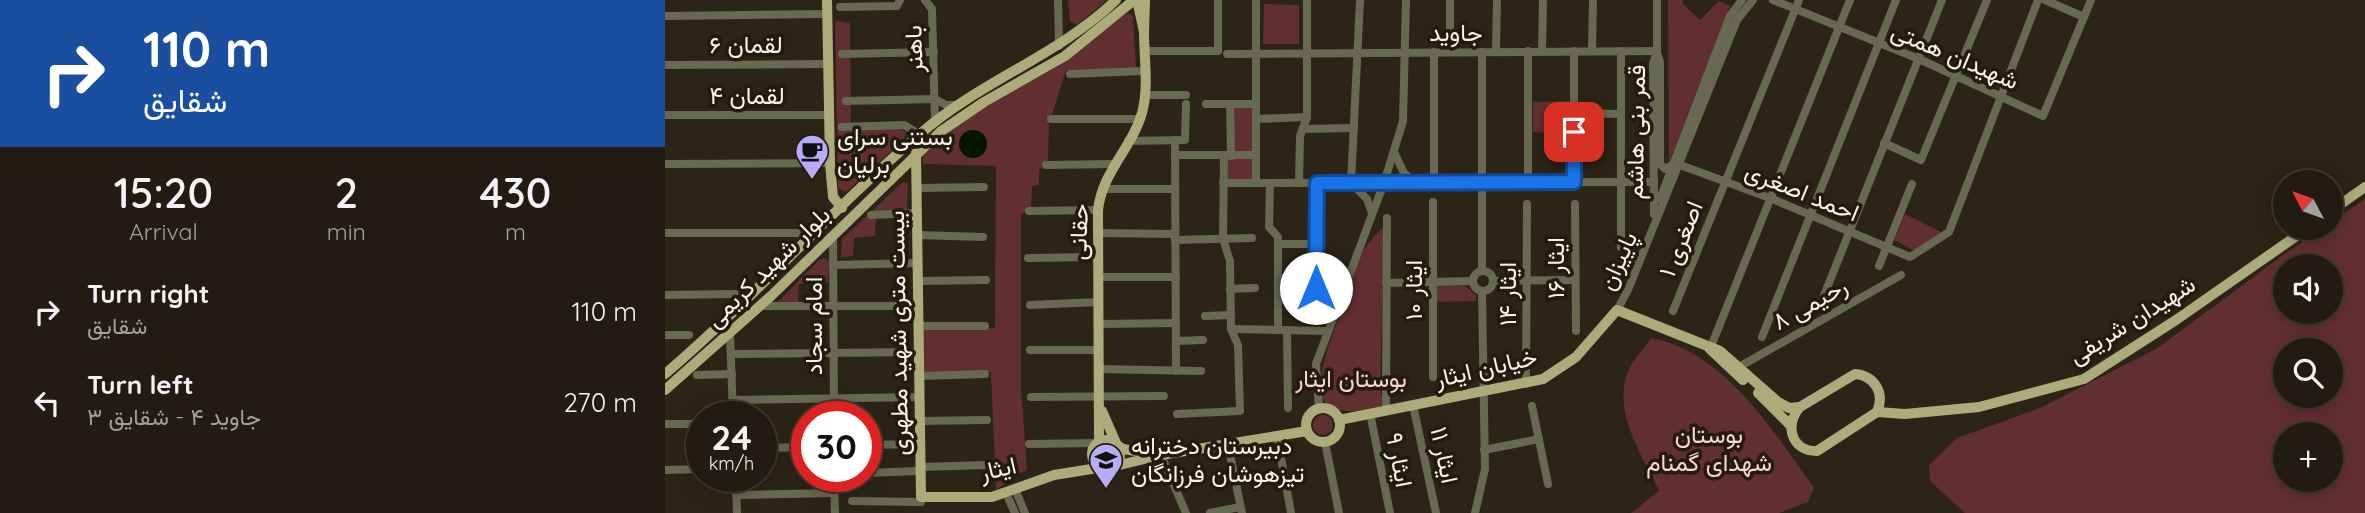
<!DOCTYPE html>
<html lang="en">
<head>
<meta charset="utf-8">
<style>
	body { margin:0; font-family:Quicksand,Vazirmatn,sans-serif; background:#29241a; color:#f1f3f6; height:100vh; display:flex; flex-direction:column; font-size:26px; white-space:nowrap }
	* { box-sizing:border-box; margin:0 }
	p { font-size:23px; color:#a2a19f }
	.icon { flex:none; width:38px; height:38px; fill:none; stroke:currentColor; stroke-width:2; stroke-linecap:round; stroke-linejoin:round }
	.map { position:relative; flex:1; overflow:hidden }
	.panel { display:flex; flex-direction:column; background:#211b11; width:665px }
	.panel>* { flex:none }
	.guide { background:#1a4fa0; color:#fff; overflow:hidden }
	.needle { width:46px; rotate:311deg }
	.buttons { position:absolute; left:1608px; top:170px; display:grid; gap:14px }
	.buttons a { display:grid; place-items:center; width:70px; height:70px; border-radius:50%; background:#211b11; box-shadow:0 4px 18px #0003,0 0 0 2px #3e3931; font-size:35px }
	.speed { position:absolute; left:21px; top:401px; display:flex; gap:14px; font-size:35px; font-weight:700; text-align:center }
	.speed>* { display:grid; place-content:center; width:91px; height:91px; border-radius:50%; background:#211b11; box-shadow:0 4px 18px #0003,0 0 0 2px #3e3931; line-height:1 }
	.speed small { font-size:18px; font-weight:400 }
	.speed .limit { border:10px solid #d22; background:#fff; color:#111 }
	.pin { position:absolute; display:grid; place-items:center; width:60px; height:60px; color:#fff; margin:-30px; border-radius:14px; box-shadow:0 4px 10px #0006 }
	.me { position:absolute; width:77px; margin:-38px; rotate:0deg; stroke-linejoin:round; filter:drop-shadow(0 0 5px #0008) }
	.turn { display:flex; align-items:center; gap:24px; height:147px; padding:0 28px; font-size:32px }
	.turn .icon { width:91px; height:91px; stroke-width:2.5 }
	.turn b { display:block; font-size:49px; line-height:60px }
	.eta { display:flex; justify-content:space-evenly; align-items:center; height:119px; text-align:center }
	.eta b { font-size:42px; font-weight:600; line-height:49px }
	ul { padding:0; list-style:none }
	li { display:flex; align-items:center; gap:21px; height:91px; padding:0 28px }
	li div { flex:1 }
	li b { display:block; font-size:26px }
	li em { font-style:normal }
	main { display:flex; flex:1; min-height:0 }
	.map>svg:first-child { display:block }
</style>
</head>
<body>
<main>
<section class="panel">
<div class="guide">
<div class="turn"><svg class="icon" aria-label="right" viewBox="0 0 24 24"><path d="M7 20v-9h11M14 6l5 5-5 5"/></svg><div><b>110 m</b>شقایق</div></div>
</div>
<div class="eta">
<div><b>15:20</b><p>Arrival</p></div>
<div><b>2</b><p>min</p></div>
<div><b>430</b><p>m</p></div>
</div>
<ul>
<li><svg class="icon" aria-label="right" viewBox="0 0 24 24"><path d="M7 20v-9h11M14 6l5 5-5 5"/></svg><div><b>Turn right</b><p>شقایق</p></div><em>110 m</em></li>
<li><svg class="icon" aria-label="left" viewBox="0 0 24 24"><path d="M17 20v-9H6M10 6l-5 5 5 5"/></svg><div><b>Turn left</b><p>جاوید ۴ - شقایق ۳</p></div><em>270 m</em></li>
</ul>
</section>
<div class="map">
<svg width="1700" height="513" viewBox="0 0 1700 513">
	<rect width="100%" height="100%" fill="#2c2417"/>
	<g fill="#622f30" fill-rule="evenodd">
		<polygon points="403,0 442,0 412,25 405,21"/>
		<polygon points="1003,0 1018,0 1018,4 1035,20 1054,1 1065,6 1004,163"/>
		<polygon points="599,4 634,5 634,44 598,44"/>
		<polygon points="462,13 468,16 471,69 401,70 384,124 383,160 374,170 374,185 367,186 366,208 356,214 356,388 362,469 331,490 326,372 258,373 257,329 330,328 331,166 258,164 257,152 322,105 388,69"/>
		<polygon points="170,21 185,23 186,128 234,128 241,132 239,140 181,192 173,188"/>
		<polygon points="903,101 903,134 868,132 868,102"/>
		<polygon points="589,103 589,180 560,181 560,155 568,155 566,105"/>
		<polygon points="238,182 243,184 242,215 211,216 210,236 189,238 188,256 176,257 177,239"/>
		<path d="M1700 199V513H1300L1265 481 1264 465 1292 438 1375 408 1491 349 1621 253 1658 228H1666V222ZM1620 266H1666V312H1620ZM1620 350H1666V396H1620ZM1620 434H1666V480H1620Z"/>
		<polygon points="1240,214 1278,233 1249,250 1229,240"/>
		<path d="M719 227 715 388 719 406C699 409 679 417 662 404 642 389 673 324 678 306 681 297 680 287 683 279 687 265 708 235 719 227Z"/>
		<polygon points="160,258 164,261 163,282 134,284 133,304 112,303 155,259"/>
		<polygon points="772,285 800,286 811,295 811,301 771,302"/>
		<path d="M986 338C1058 350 1110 433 1149 488L1143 502 1114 513H966L994 491C978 456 948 414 962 374 966 361 979 349 986 338Z"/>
		<circle cx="658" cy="425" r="10"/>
	</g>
	<circle fill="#021600" cx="308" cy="144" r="14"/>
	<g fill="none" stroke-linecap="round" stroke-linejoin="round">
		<g stroke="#686951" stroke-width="8">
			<polyline points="260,0 267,9 270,121"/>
			<polyline points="393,0 394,46"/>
			<polyline points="591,0 591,183"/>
			<polyline points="695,0 686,183 702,199 707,213"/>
			<polyline points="1108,0 1254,59 1378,116 1426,0"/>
			<polyline points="1380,0 1419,17"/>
			<polyline points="175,7 232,6 235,0"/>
			<polyline points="0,16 162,14"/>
			<polyline points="479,51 553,51 553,0"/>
			<polyline points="863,51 863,182"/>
			<polyline points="877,51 878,0"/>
			<polyline points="909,51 909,182"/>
			<polyline points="927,51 928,0"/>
			<polyline points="956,51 956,247"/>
			<polyline points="769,52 769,183"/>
			<polyline points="785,52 785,0"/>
			<polyline points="817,52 817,271"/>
			<polyline points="831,52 832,0"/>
			<polyline points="992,53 995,62 995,164 1000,169 1007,165"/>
			<polyline points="177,54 269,52"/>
			<polyline points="562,54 992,51"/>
			<polyline points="0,65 163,64"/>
			<polyline points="405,74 479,71"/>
			<polyline points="479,95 521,95"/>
			<polyline points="270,99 281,105 293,105"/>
			<polyline points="181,101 270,99"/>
			<polyline points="541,104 591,104"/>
			<polyline points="565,104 566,156"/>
			<polyline points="909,113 955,114"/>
			<polyline points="0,115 164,115"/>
			<polyline points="386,119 474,119"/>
			<polyline points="591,119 642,117"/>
			<polyline points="177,127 239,125 254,134"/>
			<polyline points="638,129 689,128"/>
			<polyline points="510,140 511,371"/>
			<polyline points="463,141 520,140 521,104"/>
			<polyline points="1219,143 1256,160 1322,0"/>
			<polyline points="729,152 739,173 751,183"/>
			<polyline points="510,155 591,155"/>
			<polyline points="0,164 165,163"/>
			<polyline points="381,165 449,164"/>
			<polyline points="1015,165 1105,198 1245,257 1284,232 1373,0"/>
			<polyline points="558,183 989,182"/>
			<polyline points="605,183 604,227 613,237 613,330"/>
			<polyline points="634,183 635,136 642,117 642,0"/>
			<polyline points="652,183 652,310"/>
			<polyline points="252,188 319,187"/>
			<polyline points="437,189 510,189"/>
			<polyline points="995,199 1065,16 1077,0"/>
			<polyline points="910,204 911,331"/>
			<polyline points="364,211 433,210"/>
			<polyline points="989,214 988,64 992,51 992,0"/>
			<polyline points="206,215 252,213"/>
			<polyline points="0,233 151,233"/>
			<polyline points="433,233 510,234"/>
			<polyline points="168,235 169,416"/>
			<polyline points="252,235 318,237"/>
			<polyline points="510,240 587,238"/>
			<polyline points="613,244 642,244"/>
			<polyline points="363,258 433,257"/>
			<polyline points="168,265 253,263"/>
			<polyline points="1214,266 1247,184"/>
			<circle cx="818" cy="281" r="10"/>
			<polyline points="433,277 511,277"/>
			<polyline points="253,281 321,280"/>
			<polyline points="828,281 910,280"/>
			<polyline points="721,283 808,281"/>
			<polyline points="565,289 590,288"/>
			<polyline points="0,295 70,294"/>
			<polyline points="1156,303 1277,0"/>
			<polyline points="365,305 433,302"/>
			<polyline points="95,306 253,306"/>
			<polyline points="952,310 963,290 1072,20 1088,0"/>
			<polyline points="1008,311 1134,0"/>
			<polyline points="540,316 566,315"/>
			<polyline points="434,324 511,323"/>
			<polyline points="254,326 320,326"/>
			<polyline points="566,329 661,331"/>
			<polyline points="622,330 623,408"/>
			<polyline points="65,333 68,416"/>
			<polyline points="0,335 24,335"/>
			<polyline points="1097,337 1231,0"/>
			<polyline points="511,341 538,340"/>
			<polyline points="1045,349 1185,0"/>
			<polyline points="365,350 434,350"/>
			<polyline points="66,354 254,352"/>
			<polyline points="1074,367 1236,275"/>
			<polyline points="434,369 536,371"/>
			<polyline points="32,375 67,374"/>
			<polyline points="254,376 320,374"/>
			<polyline points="768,377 768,202"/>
			<polyline points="861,384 862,204"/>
			<polyline points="366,397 499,396"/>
			<polyline points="68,400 254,397"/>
			<polyline points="748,405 771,513"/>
			<polyline points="867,406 883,484"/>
			<polyline points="654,409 651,364 719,183 738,121 741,0"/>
			<polyline points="721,410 722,218"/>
			<polyline points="705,413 725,513"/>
			<polyline points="512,414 575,411 573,345 566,329 565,261 558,239 559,155"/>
			<polyline points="255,421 322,420"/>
			<polyline points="0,424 37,424"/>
			<polyline points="612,436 626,513"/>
			<polyline points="660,442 674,513"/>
			<polyline points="364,444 432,443"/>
			<polyline points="201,445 255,444"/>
			<polyline points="563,445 577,513"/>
			<polyline points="96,448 142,447"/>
			<polyline points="819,450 874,439"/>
			<polyline points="496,455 521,513"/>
			<polyline points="255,467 322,465"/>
			<polyline points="0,470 37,469"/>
			<polyline points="201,473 255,471"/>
			<polyline points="71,476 72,513"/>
			<polyline points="169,476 170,513"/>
			<polyline points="350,489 360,513"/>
			<polyline points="341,493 350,513"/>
			<polyline points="71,495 169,493"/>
			<polyline points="187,501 256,502"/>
			<polyline points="545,513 575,507"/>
			<polyline points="810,513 820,469 817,291"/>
		</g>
		<g stroke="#acac7b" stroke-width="10">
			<polyline points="162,0 165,163 168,197 177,208"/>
			<polyline points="472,0 479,32 480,0"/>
			<polyline points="251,153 256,497 327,497 389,475 439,467"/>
			<polyline points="1666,211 1700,187"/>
			<polyline points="1045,349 1078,380"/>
			<path d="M0 374C89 298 166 210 255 134 315 81 393 56 451 0"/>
			<path d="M1190 374C1210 376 1220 393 1212 412L1152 451C1126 451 1119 425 1135 407Z"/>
			<polyline points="0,390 106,296 275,132 319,102 400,56 469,0"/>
			<polyline points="1093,393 1126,426"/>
			<circle cx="658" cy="425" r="17"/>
			<polyline points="437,411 451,443"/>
			<polyline points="1212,412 1240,414 1314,407 1419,379 1511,320 1643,228"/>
			<polyline points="674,420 878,379 911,357 952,310 1055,351 1113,402 1124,408 1135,407"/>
			<circle cx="441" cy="454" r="14"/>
			<path d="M434 442 433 210C437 172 467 148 477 113 484 88 479 57 479 32"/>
			<polyline points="452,445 458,449 490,454"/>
			<polyline points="446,467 496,455 642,431"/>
		</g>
	</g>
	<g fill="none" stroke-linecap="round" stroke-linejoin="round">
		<defs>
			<polyline id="route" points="651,288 652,183 909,182 909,132"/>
		</defs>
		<use href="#route" stroke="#114b97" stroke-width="18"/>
		<use href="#route" stroke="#1a73e8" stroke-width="12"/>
	</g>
	<defs>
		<symbol id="cafe-pin" viewBox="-11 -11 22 30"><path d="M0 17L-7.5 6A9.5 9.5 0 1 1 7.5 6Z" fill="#b8abf7" stroke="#221b0e"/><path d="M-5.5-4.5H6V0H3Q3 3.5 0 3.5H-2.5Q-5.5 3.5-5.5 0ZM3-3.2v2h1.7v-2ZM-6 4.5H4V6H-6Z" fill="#111"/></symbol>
		<symbol id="school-pin" viewBox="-11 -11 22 30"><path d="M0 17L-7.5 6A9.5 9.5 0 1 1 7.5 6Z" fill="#b8abf7" stroke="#221b0e"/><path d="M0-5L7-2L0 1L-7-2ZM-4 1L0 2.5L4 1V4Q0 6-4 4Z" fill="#111"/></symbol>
	</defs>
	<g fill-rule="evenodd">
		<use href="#cafe-pin" x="128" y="132" width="38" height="52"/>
		<use href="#school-pin" x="422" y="441" width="38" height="52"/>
	</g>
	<g text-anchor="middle" stroke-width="7" stroke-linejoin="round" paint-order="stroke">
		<g font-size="24" fill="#f9f3eb" stroke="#221b0e">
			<text x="791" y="41">جاوید</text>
			<text x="81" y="53">لقمان ۶</text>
			<text transform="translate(249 49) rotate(-92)" y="8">باهنر</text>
			<text transform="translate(1290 56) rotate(23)" y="8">شهیدان همتی</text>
			<text x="82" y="104">لقمان ۴</text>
			<text transform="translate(971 132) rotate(-89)" y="8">قمر بنی هاشم</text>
			<text transform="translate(1137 192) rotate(22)" y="8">احمد اصغری</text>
			<text transform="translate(414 232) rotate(-88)" y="8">حقانی</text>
			<text transform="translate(1016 239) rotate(-68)" y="8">اصغری ۱</text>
			<text transform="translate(953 261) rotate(-66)" y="8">پاییزان</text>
			<text transform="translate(103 267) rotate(-44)" y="8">بلوار شهید کریمی</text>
			<text transform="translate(891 268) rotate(-90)" y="8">ایثار ۱۶</text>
			<text transform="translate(749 290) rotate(-90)" y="8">ایثار ۱۰</text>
			<text transform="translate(843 294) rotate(-90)" y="8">ایثار ۱۴</text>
			<text transform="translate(1145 304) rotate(-29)" y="8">رحیمی ۸</text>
			<text transform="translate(1467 320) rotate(-32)" y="8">شهیدان شریفی</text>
			<text transform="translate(149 326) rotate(-90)" y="8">امام سجاد</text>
			<text transform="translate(233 333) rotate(-91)" y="8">بیست متری شهید مطهری</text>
			<text transform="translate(821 368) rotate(-13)" y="8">خیابان ایثار</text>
			<text transform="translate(779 455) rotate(78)" y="8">ایثار ۱۱</text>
			<text transform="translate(734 460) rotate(79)" y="8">ایثار ۹</text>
			<text transform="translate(333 469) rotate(-13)" y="8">ایثار</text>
		</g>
		<g font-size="24" fill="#f9f3eb" stroke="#221b0e" text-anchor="start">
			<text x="172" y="145">بستنی سرای<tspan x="172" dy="28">برلیان</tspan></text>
			<text x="466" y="454">دبیرستان دخترانه<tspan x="466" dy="28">تیزهوشان فرزانگان</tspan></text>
		</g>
		<g font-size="24" fill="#fbd4d3" stroke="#221b0e">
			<text x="686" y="387">بوستان ایثار</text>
			<text x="1044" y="443">بوستان<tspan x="1044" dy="28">شهدای گمنام</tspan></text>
		</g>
	</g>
</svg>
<div class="buttons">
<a><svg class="needle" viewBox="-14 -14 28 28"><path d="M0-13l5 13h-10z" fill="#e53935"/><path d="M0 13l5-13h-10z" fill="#a2a19f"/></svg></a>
<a><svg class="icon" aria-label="sound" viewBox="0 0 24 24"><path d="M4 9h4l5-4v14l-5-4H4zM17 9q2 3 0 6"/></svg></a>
<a><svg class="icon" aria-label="search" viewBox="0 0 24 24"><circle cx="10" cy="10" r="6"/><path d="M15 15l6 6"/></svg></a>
<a>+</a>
</div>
<div class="speed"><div>24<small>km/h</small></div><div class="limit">30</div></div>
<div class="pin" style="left:909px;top:132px;background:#d93025"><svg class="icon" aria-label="arrive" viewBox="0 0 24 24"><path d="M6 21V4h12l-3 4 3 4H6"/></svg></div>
<svg class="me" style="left:651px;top:288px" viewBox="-20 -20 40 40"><circle r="19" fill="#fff"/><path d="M0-13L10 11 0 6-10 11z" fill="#1a73e8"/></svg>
</div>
</main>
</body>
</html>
